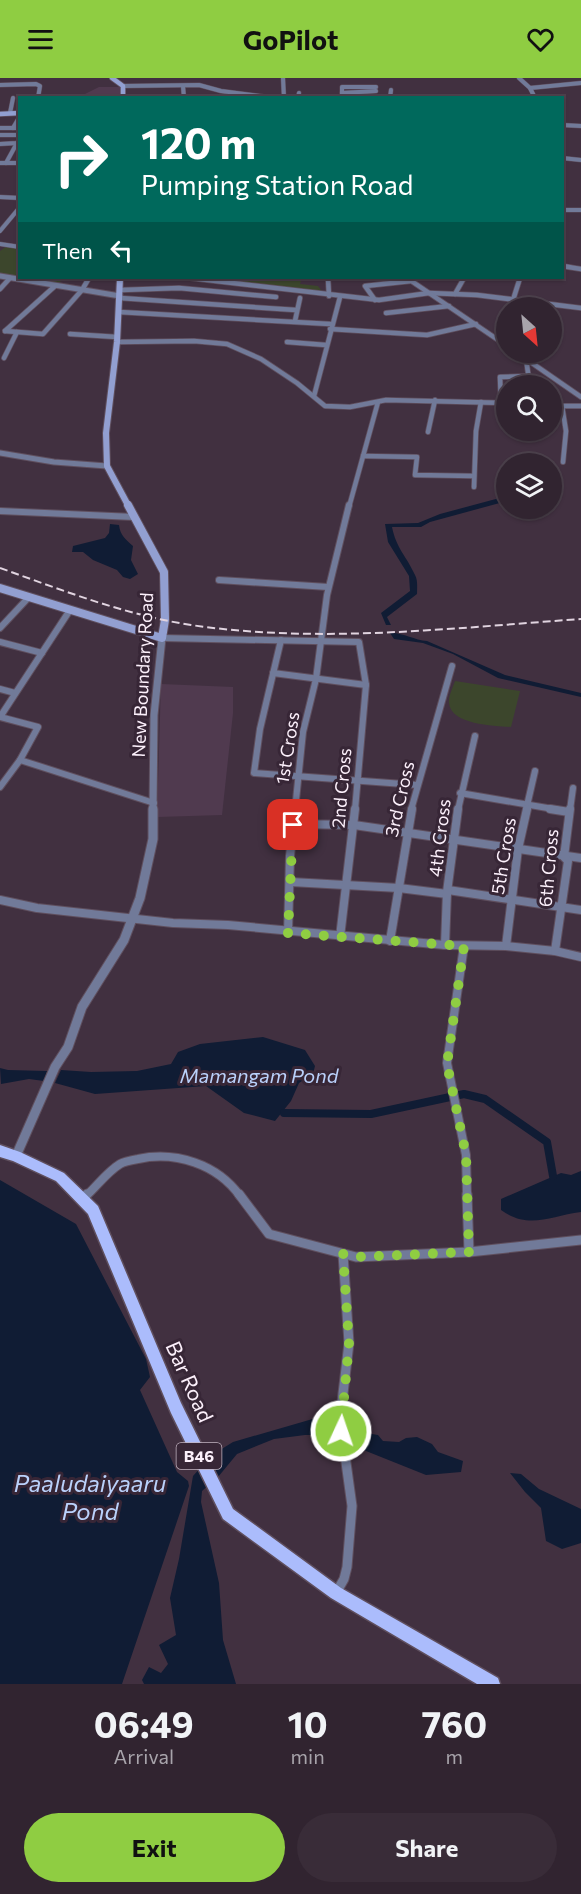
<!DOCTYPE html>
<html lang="en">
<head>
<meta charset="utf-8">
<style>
	body { margin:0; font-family:Commissioner,sans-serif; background:#392c38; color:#f1f3f6; height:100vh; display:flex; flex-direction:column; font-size:22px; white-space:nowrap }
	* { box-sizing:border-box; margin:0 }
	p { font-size:20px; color:#a8a4ab }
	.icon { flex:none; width:33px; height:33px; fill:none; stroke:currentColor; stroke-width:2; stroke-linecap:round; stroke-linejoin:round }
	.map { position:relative; height:1606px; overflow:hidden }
	.details { display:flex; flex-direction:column; background:#312430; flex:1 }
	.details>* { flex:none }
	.banner { position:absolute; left:18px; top:18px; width:546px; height:183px; border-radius:0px; box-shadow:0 2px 4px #0004,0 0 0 2px #4c414c; background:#00695c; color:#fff; overflow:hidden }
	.needle { width:39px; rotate:153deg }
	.tools { position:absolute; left:496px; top:219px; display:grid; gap:12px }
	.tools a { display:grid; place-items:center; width:66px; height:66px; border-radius:50%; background:#312430; box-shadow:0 2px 4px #0004,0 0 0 2px #4c414c; font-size:30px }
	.pin { position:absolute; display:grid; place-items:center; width:51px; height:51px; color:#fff; margin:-26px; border-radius:12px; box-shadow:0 3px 9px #0006 }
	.me { position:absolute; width:66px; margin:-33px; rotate:3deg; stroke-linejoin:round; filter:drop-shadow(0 0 4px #0008) }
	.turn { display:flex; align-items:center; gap:21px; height:126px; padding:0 24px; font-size:27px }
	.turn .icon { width:78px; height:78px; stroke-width:2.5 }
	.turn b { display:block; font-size:42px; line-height:51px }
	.then { display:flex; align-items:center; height:57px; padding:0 24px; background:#0003; gap:12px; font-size:22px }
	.eta { display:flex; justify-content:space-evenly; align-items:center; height:102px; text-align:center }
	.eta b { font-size:36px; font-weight:700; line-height:42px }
	.button { display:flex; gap:12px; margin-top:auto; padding:12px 24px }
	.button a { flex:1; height:69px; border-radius:36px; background:#8fcd42; color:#111; font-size:24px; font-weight:700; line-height:69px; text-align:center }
	.button a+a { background:#392c38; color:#f1f3f6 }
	header { display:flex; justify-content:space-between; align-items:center; height:78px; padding:0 24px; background:#8fcd42; color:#111; font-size:27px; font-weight:700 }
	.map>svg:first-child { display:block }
</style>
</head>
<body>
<header><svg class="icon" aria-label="menu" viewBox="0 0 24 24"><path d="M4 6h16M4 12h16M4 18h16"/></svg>GoPilot<svg class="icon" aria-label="heart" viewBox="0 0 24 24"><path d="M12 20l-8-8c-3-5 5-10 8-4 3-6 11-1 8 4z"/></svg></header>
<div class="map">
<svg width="581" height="1606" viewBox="0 0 581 1606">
	<rect width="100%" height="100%" fill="#413040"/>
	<g fill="#503a4f">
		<polygon points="99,9 121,9 120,19 77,20"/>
		<polygon points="161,606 233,609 233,635 222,737 157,739"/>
	</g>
	<g fill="#3c462c">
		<polygon points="7,168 19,169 20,200 64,200 57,207 0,197 0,173"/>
		<polygon points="197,200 306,200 302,200 300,206 318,208 324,216"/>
		<path d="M455 603 520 613 511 649C495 648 451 647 449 625 448 619 453 609 455 603Z"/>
	</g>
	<g fill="#101c34">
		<path d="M507 418V423L430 444 421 449H392C396 470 407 479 415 497 418 502 417 510 417 516L387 539 391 547H386L381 535 410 513 409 498 388 464 385 446 418 445 440 436Z"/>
		<path d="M110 446 119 447C120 457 126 462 133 468L131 482 138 496 130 501 123 499 117 492 93 482 83 474H72L73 468 105 460 109 455Z"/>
		<path d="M390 555C402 554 414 562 427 563L505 597 581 615V619L498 600 453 576 423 565 394 561Z"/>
		<polygon points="263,959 305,972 315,988 313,996 299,1005 291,1023 275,1043 244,1035 206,1008 95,1016 55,1005 61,992 91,994 137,993 171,986 178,974 200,966"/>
		<polygon points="0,990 8,992 47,993 44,1003 29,1001 1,1006"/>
		<path d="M581 1093V1134C550 1138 529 1152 501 1132V1121L561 1095 571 1097Z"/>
		<polygon points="0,1102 76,1146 146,1281 150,1299 140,1312 177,1394 188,1403 189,1408 122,1606 0,1606"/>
		<polygon points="316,1340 336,1342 333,1357 305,1357 274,1361 237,1376 218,1399 202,1413 201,1424 219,1505 223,1562 236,1606 144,1606 142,1602 149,1589 161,1595 168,1586 159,1567 176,1557 170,1520 179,1481 193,1398 212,1377 233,1364"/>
		<polygon points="345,1341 366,1355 378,1357 383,1363 399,1364 406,1360 417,1359 432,1366 438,1374 463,1383 461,1394 426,1397 366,1373 347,1360 343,1353"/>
		<polygon points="510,1395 521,1396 539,1411 581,1431 581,1465 562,1471 546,1463 541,1430 525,1414"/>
	</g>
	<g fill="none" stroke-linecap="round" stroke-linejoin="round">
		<polyline stroke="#101c34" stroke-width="8" points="284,1035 371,1036 464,1016 485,1021 547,1064 553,1098"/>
		<defs>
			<g id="minor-far4">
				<polyline points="283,0 284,20"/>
				<polyline points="519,0 530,10 535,20"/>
				<polyline points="0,7 36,6 40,8 38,20"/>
				<polyline points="123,8 199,7 221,13 276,20"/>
				<polyline points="183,8 184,20"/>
				<polyline points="530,10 581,5"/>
				<polyline points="342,15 376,13"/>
				<polyline points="298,20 299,15"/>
				<polyline points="342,20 342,9 376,9"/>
				<polyline points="390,20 391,12"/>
				<polyline points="10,35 13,20"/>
				<polyline points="562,47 581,48"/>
				<polyline points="0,50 20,50"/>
				<polyline points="13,50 20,38"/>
				<polyline points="0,57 20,57"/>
				<polyline points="0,66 17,65 20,60"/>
				<polyline points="562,80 581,82"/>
				<polyline points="0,85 20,85"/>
				<polyline points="6,85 17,65 20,65"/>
				<polyline points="0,119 20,120"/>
				<polyline points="562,132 581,132"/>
				<polyline points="0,153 20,129"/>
				<polyline points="0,166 20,169"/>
				<polyline points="562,188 570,189"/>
			</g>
			<g id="minor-far3">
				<polyline points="562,188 581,191"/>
				<polyline points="190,200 379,222 429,215 477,217 581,230"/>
				<polyline points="328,200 329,218"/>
				<polyline points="407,200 507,268"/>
				<polyline points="0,211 10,200"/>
				<polyline points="121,212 179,210 276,219"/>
				<polyline points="455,216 464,200"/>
				<polyline points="120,220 296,232"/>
				<polyline points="375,222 365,208 411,203"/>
				<polyline points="513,222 520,200"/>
				<polyline points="119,234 330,246"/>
				<polyline points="386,235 449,228"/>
				<polyline points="295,243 300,220"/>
				<polyline points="330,251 427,257 476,246"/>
				<polyline points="5,253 43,256 82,212 89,200"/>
				<polyline points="5,253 55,208"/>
				<polyline points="70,256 117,259"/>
				<polyline points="117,264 194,263 227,266 261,281 297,305 325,328 350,329 386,322 507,325"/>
				<polyline points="287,264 326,267"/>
				<polyline points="516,274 581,319"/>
				<polyline points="4,280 17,254"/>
				<polyline points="526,281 530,308"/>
				<polyline points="314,318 340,219"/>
				<polyline points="501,325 500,299 529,298"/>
				<polyline points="552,328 581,328"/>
				<polyline points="562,328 566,353 563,384"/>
				<polyline points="428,354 435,322"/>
				<polyline points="363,378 417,379 415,397 474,398"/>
				<polyline points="474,409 476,353 481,324"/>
				<polyline points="349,429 378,324"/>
			</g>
			<g id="minor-far2">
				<polyline points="0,433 134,439"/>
				<polyline points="219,502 328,509"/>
				<polyline points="0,550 29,519"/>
				<polyline points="162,560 359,564 366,607 355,732"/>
				<polyline points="281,562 260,651 254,695 417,707"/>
				<polyline points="0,564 42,575"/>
				<polyline points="273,595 366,607"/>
				<polyline points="0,611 15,615"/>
				<polyline points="20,682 154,725"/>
				<polyline points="0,709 20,682 38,649 0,639 70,532"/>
				<polyline points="460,715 559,732"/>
				<polyline points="295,732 303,654 316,601 327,517 349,427"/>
				<polyline points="411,732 452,588"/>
				<polyline points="458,732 475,658"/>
				<polyline points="526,732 535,693"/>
				<polyline points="570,732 573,710"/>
			</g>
			<g id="minor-far1">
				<polyline points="550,731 569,734"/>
				<polyline points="293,746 354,747 581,780"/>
				<polyline points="291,804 399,810 447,816"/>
				<polyline points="448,812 581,832"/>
				<polyline points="0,822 37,830 173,845 228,847 445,867 506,868 555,873 581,879"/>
				<polyline points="288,855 290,778 295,731"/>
				<polyline points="340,859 355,731"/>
				<polyline points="390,863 412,731"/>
				<polyline points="445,867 447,814 458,731"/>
				<polyline points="464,868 447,985 466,1077 467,1118"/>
				<polyline points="506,868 518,771 527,731"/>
				<polyline points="555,873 568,783 564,779 570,731"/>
				<path d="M86 1118C97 1108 107 1094 120 1086 125 1083 132 1082 138 1081 176 1073 217 1086 240 1118"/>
			</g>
			<g id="minor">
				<polyline points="239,1116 269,1156 356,1179 469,1174 581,1162"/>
				<polyline points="467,1116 469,1174"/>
				<polyline points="82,1121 87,1116"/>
				<polyline points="336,1515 344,1501 347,1489 352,1428 340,1341 349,1265 343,1176"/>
			</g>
			<g id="tertiary-far2">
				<polyline points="0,198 120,218"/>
				<polyline points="0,375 54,384 107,388"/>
			</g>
			<polyline id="tertiary-far1" points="153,732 154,637 162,560"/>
			<polyline id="tertiary" points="16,1078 55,989 68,969 82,929 124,862 140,820 153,761 153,731"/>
			<g id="secondary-far2">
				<polyline points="112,0 123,8 123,20"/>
				<polyline points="0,36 20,35"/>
			</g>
			<polyline id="secondary-far1" points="120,200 117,264 106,355 107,388 129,429"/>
			<polyline id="secondary" points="0,510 162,560 165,542 164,494 128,427"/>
			<polygon id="primary" points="0,1067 20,1074 64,1095 98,1128 181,1325 233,1431 341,1510 498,1600 500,1606 477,1606 331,1520 223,1441 171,1335 88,1136 56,1103 13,1083 0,1079"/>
		</defs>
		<use href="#minor-far4" stroke="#5f4f5e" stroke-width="5"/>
		<use href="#minor-far3" stroke="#5f4f5e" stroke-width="6"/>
		<use href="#minor-far2" stroke="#5f4f5e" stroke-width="8"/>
		<use href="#minor-far1" stroke="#5f4f5e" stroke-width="10"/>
		<use href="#minor" stroke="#5f4f5e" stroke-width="11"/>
		<use href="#tertiary-far2" stroke="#5f4f5e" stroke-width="7"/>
		<use href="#tertiary-far1" stroke="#5f4f5e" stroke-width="9"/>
		<use href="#tertiary" stroke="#5f4f5e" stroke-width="11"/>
		<use href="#secondary-far2" stroke="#5f4f5e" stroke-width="6"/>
		<use href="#secondary-far1" stroke="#5f4f5e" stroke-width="8"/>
		<use href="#secondary" stroke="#5f4f5e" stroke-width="10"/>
		<use href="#primary" stroke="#5f4f5e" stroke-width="3"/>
		<use href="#minor-far4" stroke="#717a99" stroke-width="4"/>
		<use href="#minor-far3" stroke="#717a99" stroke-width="4.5"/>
		<use href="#minor-far2" stroke="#717a99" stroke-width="6"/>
		<use href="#minor-far1" stroke="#717a99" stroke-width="8"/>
		<use href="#minor" stroke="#717a99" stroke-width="9"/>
		<use href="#tertiary-far2" stroke="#717a99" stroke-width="5"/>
		<use href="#tertiary-far1" stroke="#717a99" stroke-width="7"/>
		<use href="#tertiary" stroke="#717a99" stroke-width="9"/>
		<use href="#secondary-far2" stroke="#929fd1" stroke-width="4.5"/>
		<use href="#secondary-far1" stroke="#929fd1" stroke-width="6"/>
		<use href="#secondary" stroke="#929fd1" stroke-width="8"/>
		<use href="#primary" fill="#abbcfc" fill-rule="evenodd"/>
		<path stroke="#e1d4e0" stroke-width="2" stroke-dasharray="8 4" stroke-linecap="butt" d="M0 490C62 512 125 537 191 547 320 566 452 550 581 541"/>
	</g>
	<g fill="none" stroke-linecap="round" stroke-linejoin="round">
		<polyline stroke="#8fcd42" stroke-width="10" stroke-dasharray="0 18" points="293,747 288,855 464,868 447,986 466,1077 469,1174 356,1179 343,1176 349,1265 341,1353"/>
	</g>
	<g text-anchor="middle" stroke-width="6" stroke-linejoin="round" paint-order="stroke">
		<rect fill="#372636" stroke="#c1b3c0" stroke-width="1.5" x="176.5" y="1365" width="45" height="26" rx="4.5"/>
		<g font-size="16" font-weight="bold" fill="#fcf0fb">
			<text x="199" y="1384">B46</text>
		</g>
		<g font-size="18" fill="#fcf0fb" stroke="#372636">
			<text transform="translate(143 597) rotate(-87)" y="6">New Boundary Road</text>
			<text transform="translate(288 670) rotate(-81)" y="6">1st Cross</text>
			<text transform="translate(342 710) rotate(-85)" y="6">2nd Cross</text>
			<text transform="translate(400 721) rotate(-77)" y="6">3rd Cross</text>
			<text transform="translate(440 760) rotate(-83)" y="6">4th Cross</text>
			<text transform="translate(504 778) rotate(-81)" y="6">5th Cross</text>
			<text transform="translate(549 790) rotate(-85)" y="6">6th Cross</text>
		</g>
		<g font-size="20" font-style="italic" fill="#bad1fb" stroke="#372636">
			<text x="259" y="1005">Mamangam Pond</text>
		</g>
		<g font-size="21" fill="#fcf0fb" stroke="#372636">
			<text transform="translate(189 1304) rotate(66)" y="7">Bar Road</text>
		</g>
		<g font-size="24" font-style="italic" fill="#bad1fb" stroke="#372636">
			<text x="90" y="1414">Paaludaiyaaru<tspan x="90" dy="28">Pond</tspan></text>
		</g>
	</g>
</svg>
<div class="tools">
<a><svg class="needle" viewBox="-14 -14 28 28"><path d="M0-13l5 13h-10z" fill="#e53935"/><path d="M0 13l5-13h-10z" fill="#a8a4ab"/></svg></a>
<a><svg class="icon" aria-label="search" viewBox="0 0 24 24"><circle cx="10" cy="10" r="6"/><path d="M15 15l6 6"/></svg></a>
<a><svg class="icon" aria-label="layers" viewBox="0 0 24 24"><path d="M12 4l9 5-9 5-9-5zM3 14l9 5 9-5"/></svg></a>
</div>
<div class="pin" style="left:293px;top:747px;background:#d93025"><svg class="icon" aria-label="arrive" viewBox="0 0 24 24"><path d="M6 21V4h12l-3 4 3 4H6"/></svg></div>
<svg class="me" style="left:341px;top:1353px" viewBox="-20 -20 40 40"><circle r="17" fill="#8fcd42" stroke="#fff" stroke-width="3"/><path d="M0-11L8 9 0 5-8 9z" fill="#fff"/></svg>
<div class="banner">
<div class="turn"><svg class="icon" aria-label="right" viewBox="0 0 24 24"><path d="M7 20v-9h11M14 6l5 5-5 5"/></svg><div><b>120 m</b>Pumping Station Road</div></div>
<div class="then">Then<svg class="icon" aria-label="left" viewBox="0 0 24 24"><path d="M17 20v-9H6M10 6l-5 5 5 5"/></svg></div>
</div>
</div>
<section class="details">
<div class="eta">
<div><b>06:49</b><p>Arrival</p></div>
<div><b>10</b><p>min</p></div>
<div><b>760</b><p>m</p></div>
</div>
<div class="button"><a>Exit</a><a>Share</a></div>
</section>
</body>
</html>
